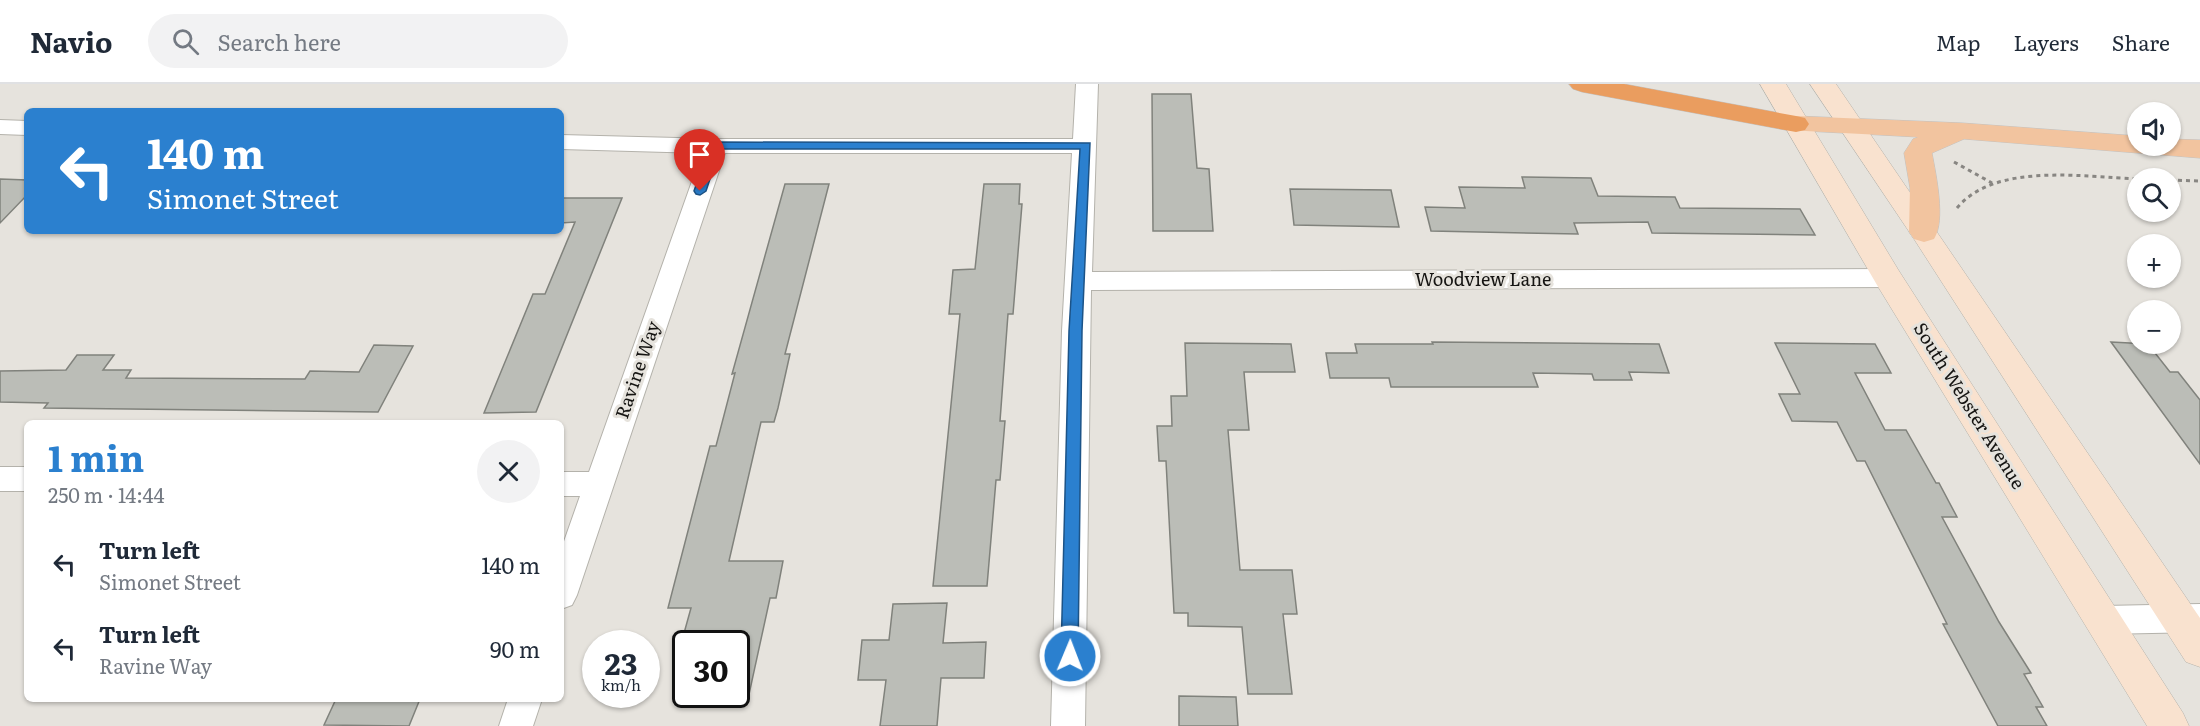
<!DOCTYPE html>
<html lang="en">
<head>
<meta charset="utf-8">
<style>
	body { margin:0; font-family:Literata,serif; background:#f2f2f3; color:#1f2937; height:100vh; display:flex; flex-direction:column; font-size:22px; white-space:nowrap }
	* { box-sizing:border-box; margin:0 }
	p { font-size:20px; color:#747a83 }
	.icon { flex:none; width:33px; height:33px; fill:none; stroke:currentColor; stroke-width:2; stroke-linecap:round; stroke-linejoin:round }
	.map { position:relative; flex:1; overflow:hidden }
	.details { position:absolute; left:24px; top:336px; width:540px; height:282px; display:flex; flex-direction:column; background:#fff; border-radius:9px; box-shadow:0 2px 4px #0004 }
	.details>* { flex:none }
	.banner { position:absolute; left:24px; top:24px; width:540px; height:126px; border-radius:9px; box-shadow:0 2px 4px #0004; background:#2b80cf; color:#fff; overflow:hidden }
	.tools { position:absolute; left:2127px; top:18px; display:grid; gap:12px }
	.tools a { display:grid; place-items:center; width:54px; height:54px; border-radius:50%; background:#fff; box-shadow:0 2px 4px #0004; font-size:30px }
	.speed { position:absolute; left:582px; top:546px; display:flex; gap:12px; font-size:30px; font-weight:700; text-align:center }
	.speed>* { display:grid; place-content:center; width:78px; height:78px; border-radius:50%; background:#fff; box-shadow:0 2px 4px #0004; line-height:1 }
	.speed small { font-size:15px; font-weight:400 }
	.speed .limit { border:3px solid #111; border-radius:9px; background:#fff; color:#111 }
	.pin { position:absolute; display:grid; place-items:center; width:51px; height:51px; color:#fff; margin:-62px -26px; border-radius:50% 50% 50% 0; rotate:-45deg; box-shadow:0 0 6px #0007 }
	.pin .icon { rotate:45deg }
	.me { position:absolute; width:66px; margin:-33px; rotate:1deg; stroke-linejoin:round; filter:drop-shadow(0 0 4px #0008) }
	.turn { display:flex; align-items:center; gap:21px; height:126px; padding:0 24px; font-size:27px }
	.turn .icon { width:78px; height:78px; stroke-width:2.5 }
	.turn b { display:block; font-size:42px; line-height:51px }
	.round { display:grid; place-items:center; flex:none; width:63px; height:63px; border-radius:32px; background:#f2f2f3 }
	.summary { display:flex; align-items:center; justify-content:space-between; height:102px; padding:0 24px }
	h1 { font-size:36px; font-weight:700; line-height:45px; color:#2b80cf }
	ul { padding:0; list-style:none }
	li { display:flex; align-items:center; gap:18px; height:84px; padding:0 24px }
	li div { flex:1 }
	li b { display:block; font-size:22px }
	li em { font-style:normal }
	header { display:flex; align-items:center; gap:36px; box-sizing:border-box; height:84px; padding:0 30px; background:#fff; border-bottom:2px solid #e0e1e3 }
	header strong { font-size:28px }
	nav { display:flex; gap:33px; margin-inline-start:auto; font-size:21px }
	.search { width:420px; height:54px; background:#f2f2f3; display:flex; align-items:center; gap:15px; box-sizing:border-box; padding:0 21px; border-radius:33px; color:#747a83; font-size:22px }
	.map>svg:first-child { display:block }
</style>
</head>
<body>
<header>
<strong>Navio</strong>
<div class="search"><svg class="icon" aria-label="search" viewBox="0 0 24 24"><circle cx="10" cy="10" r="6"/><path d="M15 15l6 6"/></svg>Search here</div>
<nav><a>Map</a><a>Layers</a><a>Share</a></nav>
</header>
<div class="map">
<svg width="2200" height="642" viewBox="0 0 2200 642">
	<rect width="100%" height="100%" fill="#e6e3dd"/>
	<g fill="#bbbdb7" stroke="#80827c" stroke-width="1.5">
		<polygon points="1152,10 1191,10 1197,84 1209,85 1213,147 1153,147"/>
		<polygon points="1522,93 1591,94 1598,112 1675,113 1680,124 1800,125 1815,151 1652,149 1648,138 1574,139 1578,150 1431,147 1425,123 1465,124 1459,103 1525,104"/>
		<polygon points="0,95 27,96 27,111 0,139"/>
		<polygon points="785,100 829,100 785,270 790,270 778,324 774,338 761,338 729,477 783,477 776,514 770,514 748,615 736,614 736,560 681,560 691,524 668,524 710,362 716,362 735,289 732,290"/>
		<polygon points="984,100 1020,100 1019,120 1022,120 1013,230 1008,230 1000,337 1005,337 1000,396 996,396 987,502 933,502 960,230 949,230 953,186 975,185"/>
		<polygon points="1290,105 1391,106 1399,143 1294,141"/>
		<polygon points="561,114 622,114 536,328 484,329 533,210 545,210 575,138 561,139"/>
		<polygon points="1432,258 1659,260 1669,289 1629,288 1632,296 1594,296 1592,290 1533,289 1538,303 1391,303 1389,294 1330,294 1326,269 1357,269 1355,260 1433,260"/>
		<polygon points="2111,258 2148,260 2170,288 2178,288 2200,316 2200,380"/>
		<polygon points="1185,259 1291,260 1295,288 1244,288 1249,346 1228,346 1240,486 1292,486 1297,530 1283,530 1292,610 1248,610 1242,543 1188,542 1188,529 1174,529 1166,377 1159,377 1157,342 1172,342 1171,312 1187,312"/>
		<polygon points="1775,259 1875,260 1891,289 1855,289 1885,346 1906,346 1936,399 1939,399 1957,433 1942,433 1999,538 2031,589 2024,590 2043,623 2036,623 2047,642 1998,642 1943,540 1947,540 1865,377 1857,377 1837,338 1792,337 1779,310 1800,310"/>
		<polygon points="374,261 413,262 378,328 44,324 48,319 0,318 0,287 66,286 77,271 114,271 103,286 131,286 126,294 305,295 310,287 359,288"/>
		<polygon points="947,519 943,559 986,558 984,594 941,594 937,642 880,642 886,596 858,596 862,556 889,556 893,520"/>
		<polygon points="1179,612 1236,613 1238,642 1179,642"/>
		<polygon points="336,615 420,615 409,642 324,641"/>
	</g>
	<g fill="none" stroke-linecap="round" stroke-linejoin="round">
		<defs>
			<g id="minor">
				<polygon points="1076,0 1098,0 1092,188 1888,185 1897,188 1901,194 1897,200 1888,203 1091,206 1085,642 1051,642 1062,247 1072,69 725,69 577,511 572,521 561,525 561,466 580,412 561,412 561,388 589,388 702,69 561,65 561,51 716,55 1073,55"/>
				<polygon points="0,36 27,37 27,51 0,50"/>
				<rect x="0" y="383" width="27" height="24"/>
				<polygon points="2200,520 2200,548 2104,550 2092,546 2088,536 2092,526 2104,522"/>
				<polygon points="508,615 542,615 533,642 499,642"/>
			</g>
			<g id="secondary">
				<polygon points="1760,0 1786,0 1899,187 2183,629 2189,642 2147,642 1877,201"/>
				<polygon points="1810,0 1836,0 2200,534 2200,583 2186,578 1914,155"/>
			</g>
			<path id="primary" d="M1796 32 1962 39 2138 52V62H2170V55L2200 56V74L1964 55 1932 69C1936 91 1946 136 1934 155L1924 158 1914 155 1909 148 1910 104 1904 69 1913 55 1918 53 1787 46 1783 40 1787 34Z"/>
			<polygon id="motorway" points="1569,0 1624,0 1796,32 1805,34 1809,40 1805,46 1796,48 1582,8 1573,5"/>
		</defs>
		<use href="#minor" stroke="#b4b2ab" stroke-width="2"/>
		<use href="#secondary" stroke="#b4b2ab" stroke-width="1"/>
		<use href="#primary" stroke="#c2c2c1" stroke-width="1"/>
		<use href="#motorway" stroke="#c2c2c1" stroke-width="1"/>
		<g stroke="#888682" stroke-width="3" stroke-dasharray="4 4" stroke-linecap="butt">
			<polyline points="1954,78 1992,99"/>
			<polyline points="2170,96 2200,97"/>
			<path d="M1957 124C1995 78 2084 93 2138 95"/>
		</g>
		<use href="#minor" fill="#fff" fill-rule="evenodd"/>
		<use href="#secondary" fill="#f9e2cf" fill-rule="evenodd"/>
		<use href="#primary" fill="#f2c49f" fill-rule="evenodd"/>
		<use href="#motorway" fill="#ea9d5f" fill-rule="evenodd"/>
	</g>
	<polygon fill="#2b80cf" stroke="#1c5387" stroke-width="1.5" points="716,58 1090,59 1082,247 1078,572 1075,577 1070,579 1064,577 1061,572 1069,247 1080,65 720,65 706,107 700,111 696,110 694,107 710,62"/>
	<g text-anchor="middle" stroke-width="6" stroke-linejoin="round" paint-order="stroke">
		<g font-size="18" fill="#151412" stroke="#e6e3dd">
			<text x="1483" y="202">Woodview Lane</text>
			<text transform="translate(638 286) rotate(-71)" y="6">Ravine Way</text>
			<text transform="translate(1969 322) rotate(58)" y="6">South Webster Avenue</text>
		</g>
	</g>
</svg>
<div class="tools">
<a><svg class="icon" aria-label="sound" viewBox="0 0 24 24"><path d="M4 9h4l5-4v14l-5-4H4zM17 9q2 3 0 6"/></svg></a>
<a><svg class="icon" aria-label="search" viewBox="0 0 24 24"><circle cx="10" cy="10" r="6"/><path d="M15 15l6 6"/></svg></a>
<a>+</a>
<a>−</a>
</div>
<div class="speed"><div>23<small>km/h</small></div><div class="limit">30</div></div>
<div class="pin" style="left:700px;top:107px;background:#d93025"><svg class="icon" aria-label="arrive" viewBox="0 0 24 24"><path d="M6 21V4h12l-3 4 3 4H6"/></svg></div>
<svg class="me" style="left:1070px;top:572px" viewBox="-20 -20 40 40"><circle r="17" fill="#2b80cf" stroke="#fff" stroke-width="3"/><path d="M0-11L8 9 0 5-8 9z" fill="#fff"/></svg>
<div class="banner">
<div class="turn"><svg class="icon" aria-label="left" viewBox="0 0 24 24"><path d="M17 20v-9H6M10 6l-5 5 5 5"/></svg><div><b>140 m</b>Simonet Street</div></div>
</div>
<section class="details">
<div class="summary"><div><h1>1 min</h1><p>250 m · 14:44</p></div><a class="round"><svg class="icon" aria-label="close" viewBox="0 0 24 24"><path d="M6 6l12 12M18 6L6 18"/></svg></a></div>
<ul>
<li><svg class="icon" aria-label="left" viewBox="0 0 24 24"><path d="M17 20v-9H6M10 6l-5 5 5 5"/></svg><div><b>Turn left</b><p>Simonet Street</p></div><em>140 m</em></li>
<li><svg class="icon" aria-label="left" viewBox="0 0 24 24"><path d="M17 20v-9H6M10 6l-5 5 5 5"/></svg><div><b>Turn left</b><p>Ravine Way</p></div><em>90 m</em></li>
</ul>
</section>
</div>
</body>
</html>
